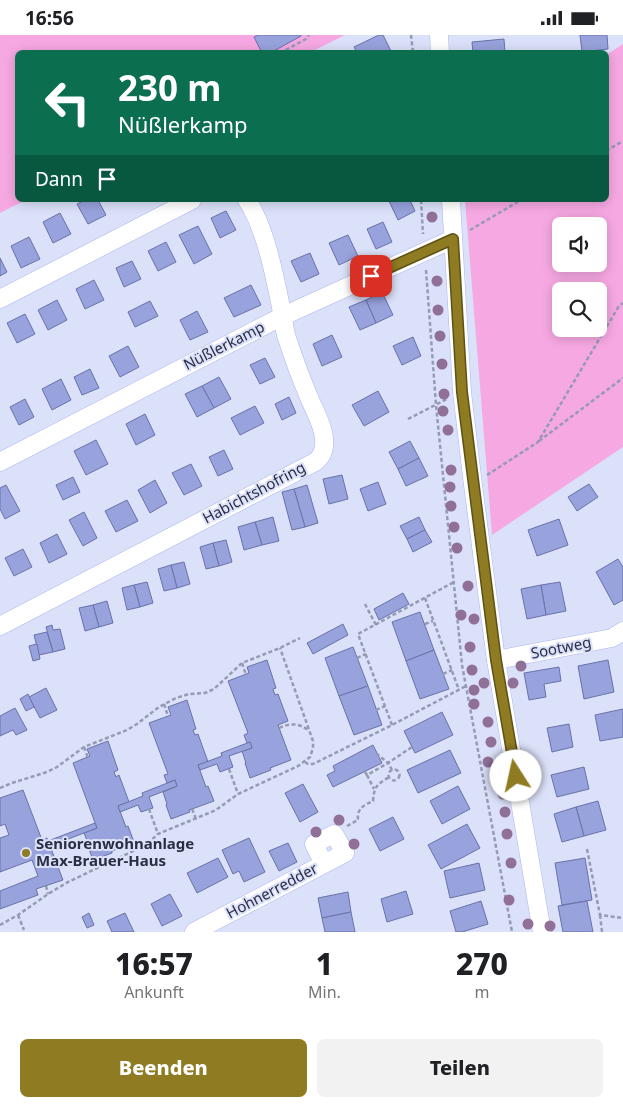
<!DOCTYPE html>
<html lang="de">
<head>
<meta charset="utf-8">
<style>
	body { margin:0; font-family:"Noto Sans",sans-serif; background:#f2f2f2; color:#202124; height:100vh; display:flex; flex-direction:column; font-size:19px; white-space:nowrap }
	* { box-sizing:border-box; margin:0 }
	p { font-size:16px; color:#757577 }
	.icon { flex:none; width:28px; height:28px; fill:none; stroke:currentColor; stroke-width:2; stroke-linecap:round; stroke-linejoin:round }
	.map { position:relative; height:897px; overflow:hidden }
	.sheet { display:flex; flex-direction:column; background:#fff; flex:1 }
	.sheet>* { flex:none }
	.guide { position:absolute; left:15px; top:15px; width:594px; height:152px; border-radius:8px; box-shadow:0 2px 12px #0003; background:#0b6e4f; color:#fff; overflow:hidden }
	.fabs { position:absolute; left:552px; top:182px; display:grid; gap:10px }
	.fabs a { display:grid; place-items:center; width:55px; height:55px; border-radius:8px; background:#fff; box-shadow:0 2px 12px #0003; font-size:25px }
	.pin { position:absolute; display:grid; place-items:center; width:42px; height:42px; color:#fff; margin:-21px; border-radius:10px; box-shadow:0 2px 8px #0006 }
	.me { position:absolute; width:55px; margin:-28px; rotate:350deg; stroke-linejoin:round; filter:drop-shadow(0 0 4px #0008) }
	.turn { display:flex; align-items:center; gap:18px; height:105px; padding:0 20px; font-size:22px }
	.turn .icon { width:65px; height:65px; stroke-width:2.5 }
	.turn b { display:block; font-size:35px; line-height:42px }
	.then { display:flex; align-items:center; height:48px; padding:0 20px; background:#0003; gap:10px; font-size:19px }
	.eta { display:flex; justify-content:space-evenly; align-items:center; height:85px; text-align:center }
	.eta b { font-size:30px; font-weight:800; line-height:35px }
	.action { display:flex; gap:10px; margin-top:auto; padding:10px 20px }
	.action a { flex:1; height:58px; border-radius:8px; background:#8f7c22; color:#fff; font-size:20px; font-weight:800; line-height:58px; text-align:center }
	.action a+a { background:#f2f2f2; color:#202124 }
	.status { display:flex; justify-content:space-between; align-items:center; height:35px; padding:0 25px; background:#fff; direction:ltr }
	.status svg { height:14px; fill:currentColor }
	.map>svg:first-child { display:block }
</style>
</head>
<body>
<div class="status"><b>16:56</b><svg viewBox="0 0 49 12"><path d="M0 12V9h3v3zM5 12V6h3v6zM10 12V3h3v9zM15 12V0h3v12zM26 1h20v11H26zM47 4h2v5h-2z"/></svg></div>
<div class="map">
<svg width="623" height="897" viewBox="0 0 623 897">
	<rect width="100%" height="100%" fill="#dbe1f9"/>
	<g fill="#f6a8e2" fill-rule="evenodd">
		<polygon points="0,0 345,0 311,17 18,18 18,165 26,165 0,178"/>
		<path d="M623 9V412L492 500 465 165H606V20ZM561 191H599V229H561ZM561 256H599V294H561Z"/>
	</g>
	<g fill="#98a2dc" stroke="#6972a9">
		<polygon points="259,0 301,0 301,1 270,18 262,18 254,2"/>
		<polygon points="379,0 383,0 392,18 357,18 354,12"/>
		<polygon points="580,0 607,0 608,14 582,17"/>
		<polygon points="504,4 505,18 473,18 472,7"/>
		<polygon points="85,165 98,165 106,180 88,189 77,169"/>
		<polygon points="391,165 410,165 415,176 398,185 389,166"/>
		<polygon points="226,176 236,195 220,203 211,183"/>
		<polygon points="60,178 71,199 53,208 43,187"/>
		<polygon points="383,187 392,207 376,214 367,194"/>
		<polygon points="198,191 212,219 194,229 179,200"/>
		<polygon points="348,200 358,221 339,230 329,208"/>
		<polygon points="29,202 40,224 21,233 11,211"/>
		<polygon points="166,207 176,227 158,236 148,216"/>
		<polygon points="310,218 319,239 301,247 291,226"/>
		<polygon points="0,223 7,237 0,241"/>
		<polygon points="132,226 141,244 124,252 116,233"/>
		<polygon points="94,245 104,265 85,274 76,254"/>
		<polygon points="251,250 261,270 234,282 224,263"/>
		<polygon points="382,257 393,280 376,288 366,265"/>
		<polygon points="57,265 67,285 48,295 38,275"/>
		<polygon points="366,265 376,288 360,295 349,272"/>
		<polygon points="150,266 158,281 135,292 128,277"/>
		<polygon points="197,276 208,297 190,305 180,285"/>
		<polygon points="25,279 35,299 17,308 7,288"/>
		<polygon points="332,300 342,322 322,331 313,309"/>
		<polygon points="413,302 421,321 402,330 393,311"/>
		<polygon points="128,311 139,332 120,342 109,321"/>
		<polygon points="265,323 275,342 260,349 250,330"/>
		<polygon points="90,334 99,353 82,360 74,342"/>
		<polygon points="219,342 231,364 214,373 202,351"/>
		<polygon points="61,344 71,365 52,375 42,354"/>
		<polygon points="202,351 214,373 197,382 185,359"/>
		<polygon points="378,356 389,377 364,391 352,370"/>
		<polygon points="289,362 296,378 282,385 275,369"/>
		<polygon points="25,364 34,382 19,390 10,372"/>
		<polygon points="255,371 264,388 240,400 231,383"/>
		<polygon points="145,379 155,400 136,410 126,389"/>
		<polygon points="96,405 108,429 86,440 74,416"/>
		<polygon points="410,406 419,423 398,434 389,417"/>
		<polygon points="224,415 233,434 218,441 209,422"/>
		<polygon points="419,423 428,441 406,451 398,434"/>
		<polygon points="191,429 202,451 184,460 172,438"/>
		<polygon points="342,440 348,464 329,469 323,444"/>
		<polygon points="73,442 80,457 63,465 56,450"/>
		<polygon points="155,445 167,468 150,478 138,455"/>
		<polygon points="378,447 386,469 368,476 360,454"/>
		<polygon points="589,449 598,462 577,476 568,462"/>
		<polygon points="6,450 20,476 5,484 0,474 0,453"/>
		<polygon points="307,450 318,488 305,492 294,454"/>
		<polygon points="294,454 305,492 292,495 282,457"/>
		<polygon points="127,465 138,486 116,497 105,476"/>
		<polygon points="84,477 97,503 83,511 69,485"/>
		<polygon points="273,482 279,506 262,510 255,487"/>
		<polygon points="419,482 425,495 407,504 400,491"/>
		<polygon points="559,484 568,510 537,521 528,495"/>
		<polygon points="255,487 262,510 244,515 238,492"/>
		<polygon points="425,495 432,507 413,517 407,504"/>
		<polygon points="57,499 67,519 49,528 40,508"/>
		<polygon points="226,505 232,527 219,531 213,508"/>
		<polygon points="213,508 219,531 206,534 200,512"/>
		<polygon points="23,514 32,532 14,541 5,523"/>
		<polygon points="618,524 623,532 623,565 614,570 596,537"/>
		<polygon points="184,527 190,549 177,553 171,530"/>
		<polygon points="171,530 177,553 164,556 158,534"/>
		<polygon points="147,547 153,568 140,572 134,550"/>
		<polygon points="560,547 566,576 546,580 541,550"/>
		<polygon points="134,550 140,572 127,575 122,553"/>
		<polygon points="541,550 546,580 527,584 521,554"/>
		<polygon points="403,558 409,569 379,585 374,574"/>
		<polygon points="107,566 113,588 99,592 93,570"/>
		<polygon points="93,570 99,592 85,596 79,573"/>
		<polygon points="420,577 434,615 406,626 392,587"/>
		<polygon points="343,589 348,600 313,619 307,608"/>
		<polygon points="52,590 53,595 60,594 65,614 53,617 46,592"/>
		<polygon points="47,597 53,617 39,620 34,600"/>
		<polygon points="37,609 40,624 33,626 29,611"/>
		<polygon points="353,612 368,651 339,661 325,623"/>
		<polygon points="434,615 449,654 420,664 406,626"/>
		<polygon points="267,625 276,653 273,654 275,660 278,659 288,686 278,690 291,725 270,733 271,735 250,743 245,728 246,728 242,716 252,713 250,707 247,708 244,700 248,698 228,646 249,638 247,632"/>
		<polygon points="608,625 614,657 584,664 578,631"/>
		<polygon points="559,632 561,646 544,649 546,662 529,665 524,638"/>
		<polygon points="368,651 382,690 354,700 339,661"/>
		<polygon points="46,653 57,675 40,683 29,662"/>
		<polygon points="28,659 34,672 26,676 20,664"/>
		<polygon points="187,665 196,694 193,695 195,700 198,699 208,727 198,730 206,752 208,751 214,766 192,774 189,775 190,777 171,784 166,770 167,769 163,757 177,751 175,745 167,748 164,740 168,739 149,688 171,680 168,672"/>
		<polygon points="15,673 27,695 16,700 13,695 0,701 0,681"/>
		<polygon points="623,674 623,702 600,706 595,680"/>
		<polygon points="442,677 453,700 415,718 404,696"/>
		<polygon points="569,689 573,712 552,717 547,693"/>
		<polygon points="108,706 118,735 114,737 116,742 119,740 129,767 118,771 126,792 128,791 134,807 112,816 112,818 93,825 87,809 88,808 84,798 97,793 73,728 90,721 87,714"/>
		<polygon points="250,707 252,713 229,721 233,732 220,737 217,729 200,735 198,730 222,721 221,718"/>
		<polygon points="373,710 382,728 333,752 327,740 335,736 333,731"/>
		<polygon points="450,715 461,738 418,758 407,735"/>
		<polygon points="584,732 589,754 557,762 551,740"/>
		<polygon points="175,745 177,751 149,762 153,773 141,777 138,770 120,777 118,771 143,761 142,758"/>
		<polygon points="303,749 318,777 300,787 285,758"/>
		<polygon points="458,751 470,774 442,789 430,766"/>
		<polygon points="23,755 42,805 47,803 63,845 36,854 38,860 0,874 0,856 38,841 32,825 0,837 0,803 9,800 5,789 0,791 0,763"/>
		<polygon points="598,766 606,795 584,801 576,772"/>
		<polygon points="576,772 584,801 562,807 554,779"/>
		<polygon points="393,782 404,804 380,816 369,794"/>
		<polygon points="95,788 97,793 50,811 48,806"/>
		<polygon points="467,789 480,813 441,834 428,810"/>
		<polygon points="249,803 265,837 244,847 239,836 233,839 222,815"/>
		<polygon points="288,808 297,827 279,836 269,816"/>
		<polygon points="218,823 228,842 197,858 187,838"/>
		<polygon points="585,823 592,865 562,870 555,828"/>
		<polygon points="479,828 485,855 450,863 444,836"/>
		<polygon points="406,856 413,879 387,887 381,864"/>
		<polygon points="348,857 351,877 322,883 318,863"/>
		<polygon points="170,859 182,881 162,891 151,869"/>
		<polygon points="481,866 488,889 462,897 456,897 450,876"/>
		<polygon points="587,866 593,897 563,897 558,871"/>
		<polygon points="351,877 355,897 325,897 322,883"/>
		<polygon points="89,878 94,890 87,893 82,882"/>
		<polygon points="125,878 134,897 112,897 107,886"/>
	</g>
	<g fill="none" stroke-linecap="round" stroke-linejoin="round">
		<defs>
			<g id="street">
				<polyline points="439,0 440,18"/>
				<polyline points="451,165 462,357 473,450 496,625 542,897"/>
				<polyline points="0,264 192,165"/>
				<polyline points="0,427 283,281 453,204"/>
				<path d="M0 591 315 427C323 421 325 412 324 403 323 391 316 378 311 367 302 346 294 325 287 303 284 295 284 286 282 277 275 243 266 194 247 165"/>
				<polyline points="496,625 612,603 623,596"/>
				<polyline points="194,897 209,889 345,818 334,799 314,809 324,829"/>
			</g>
		</defs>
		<use href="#street" stroke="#abb5f0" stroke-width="19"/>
		<g stroke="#959bb2" stroke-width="2.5" stroke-dasharray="4 2.5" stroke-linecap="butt">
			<polyline points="411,0 413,18"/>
			<polyline points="280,18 306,4 309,0"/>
			<polyline points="606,116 623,106"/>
			<polyline points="421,165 423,199"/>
			<polyline points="470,195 521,165"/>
			<polyline points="426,235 436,370 462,630 512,897"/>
			<polyline points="408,384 447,364"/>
			<polyline points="539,406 623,343"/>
			<polyline points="487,440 538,407 619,271 623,268"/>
			<polyline points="425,563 459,655"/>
			<polyline points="365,569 376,590"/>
			<polyline points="425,589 433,586"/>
			<polyline points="357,623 366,619"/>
			<polyline points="242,628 246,640"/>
			<polyline points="443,639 452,635"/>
			<polyline points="164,669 168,681"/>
			<polyline points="376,675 385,671"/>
			<polyline points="392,690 358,599 454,547"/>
			<path d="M279 693C290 688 299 688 308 695"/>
			<polyline points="84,712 88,723"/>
			<polyline points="305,727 308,729 313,729 392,690 466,651"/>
			<polyline points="229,734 238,759"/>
			<circle cx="394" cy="740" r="5.5"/>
			<polyline points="392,735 388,728 412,712"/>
			<polyline points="365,737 367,740 388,728 377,719"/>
			<polyline points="367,740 374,754"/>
			<polyline points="0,753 12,748 47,737 57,732 84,712 127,695 137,689 159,672 176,663 189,659 205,658 214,654 242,628 280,613 300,603"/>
			<polyline points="149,774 158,799"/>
			<polyline points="192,774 196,784"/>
			<path d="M347 791 358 785C357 773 363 771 373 766 374 751 377 750 389 742"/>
			<polyline points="587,814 600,880 623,883"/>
			<polyline points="46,851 48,859"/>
			<polyline points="18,880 24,895"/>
			<polyline points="600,880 602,897"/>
			<polyline points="0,890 18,880 48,859 68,847 146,810 158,799 216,775 238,759 298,731 310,722 313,713 313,706 280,613"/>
		</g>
		<use href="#street" stroke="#fff" stroke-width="18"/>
	</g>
	<g fill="#917098">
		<circle cx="432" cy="182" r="5.5"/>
		<circle cx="437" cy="246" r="5.5"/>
		<circle cx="438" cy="275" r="5.5"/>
		<circle cx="440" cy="301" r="5.5"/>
		<circle cx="442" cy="329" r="5.5"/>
		<circle cx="444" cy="359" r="5.5"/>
		<circle cx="443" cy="376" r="5.5"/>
		<circle cx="448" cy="395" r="5.5"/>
		<circle cx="451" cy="435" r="5.5"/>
		<circle cx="450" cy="452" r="5.5"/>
		<circle cx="451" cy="471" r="5.5"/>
		<circle cx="454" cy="492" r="5.5"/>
		<circle cx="457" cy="513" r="5.5"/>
		<circle cx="468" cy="551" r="5.5"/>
		<circle cx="461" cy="580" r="5.5"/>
		<circle cx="474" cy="584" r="5.5"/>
		<circle cx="470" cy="612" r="5.5"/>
		<circle cx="521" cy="631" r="5.5"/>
		<circle cx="472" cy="635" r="5.5"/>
		<circle cx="484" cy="648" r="5.5"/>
		<circle cx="513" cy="648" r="5.5"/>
		<circle cx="474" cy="655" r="5.5"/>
		<circle cx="474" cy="669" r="5.5"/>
		<circle cx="488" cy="687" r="5.5"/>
		<circle cx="491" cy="707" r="5.5"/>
		<circle cx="488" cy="727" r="5.5"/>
		<circle cx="503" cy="759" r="5.5"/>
		<circle cx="505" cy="777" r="5.5"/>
		<circle cx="339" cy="785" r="5.5"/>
		<circle cx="316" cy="797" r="5.5"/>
		<circle cx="507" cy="799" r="5.5"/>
		<circle cx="354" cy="809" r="5.5"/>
		<circle cx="511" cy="828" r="5.5"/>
		<circle cx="509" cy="865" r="5.5"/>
		<circle cx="528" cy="889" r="5.5"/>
		<circle cx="550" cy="891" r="5.5"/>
	</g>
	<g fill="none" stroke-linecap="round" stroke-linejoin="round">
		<defs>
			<polyline id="route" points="371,241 453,204 462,357 496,625 516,741"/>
		</defs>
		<use href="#route" stroke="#5d5116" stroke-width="12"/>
		<use href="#route" stroke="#8f7c22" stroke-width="9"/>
	</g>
	<circle fill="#8f7c22" stroke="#dbe1f9" stroke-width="2" cx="26" cy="818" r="5"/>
	<g text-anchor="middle" stroke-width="4" stroke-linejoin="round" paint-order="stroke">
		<g font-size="15" fill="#2a2e45" stroke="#dbe1f9">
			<text transform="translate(224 311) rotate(-27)" y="5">Nüßlerkamp</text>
			<text transform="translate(254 458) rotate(-28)" y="5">Habichtshofring</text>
			<text transform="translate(561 613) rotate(-11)" y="5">Sootweg</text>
			<text transform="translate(272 856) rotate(-28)" y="5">Hohnerredder</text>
		</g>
		<g font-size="15" font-weight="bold" fill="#2a2e45" stroke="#dbe1f9" text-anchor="start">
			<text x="36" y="814">Seniorenwohnanlage<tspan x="36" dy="17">Max-Brauer-Haus</tspan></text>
		</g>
	</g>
</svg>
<div class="fabs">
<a><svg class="icon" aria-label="sound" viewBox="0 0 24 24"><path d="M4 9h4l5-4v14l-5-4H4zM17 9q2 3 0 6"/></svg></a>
<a><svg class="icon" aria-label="search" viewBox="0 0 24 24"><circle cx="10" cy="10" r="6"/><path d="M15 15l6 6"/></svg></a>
</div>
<div class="pin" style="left:371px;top:241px;background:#d93025"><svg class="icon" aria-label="arrive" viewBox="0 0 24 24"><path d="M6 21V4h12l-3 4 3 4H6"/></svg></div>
<svg class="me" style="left:516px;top:741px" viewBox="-20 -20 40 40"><circle r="19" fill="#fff"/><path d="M0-13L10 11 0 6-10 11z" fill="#8f7c22"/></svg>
<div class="guide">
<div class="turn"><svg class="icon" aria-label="left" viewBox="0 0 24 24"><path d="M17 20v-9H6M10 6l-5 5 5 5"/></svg><div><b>230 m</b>Nüßlerkamp</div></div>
<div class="then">Dann<svg class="icon" aria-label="arrive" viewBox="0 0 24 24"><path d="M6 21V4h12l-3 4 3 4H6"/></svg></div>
</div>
</div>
<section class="sheet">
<div class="eta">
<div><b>16:57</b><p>Ankunft</p></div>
<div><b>1</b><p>Min.</p></div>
<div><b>270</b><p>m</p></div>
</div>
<div class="action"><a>Beenden</a><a>Teilen</a></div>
</section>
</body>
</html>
